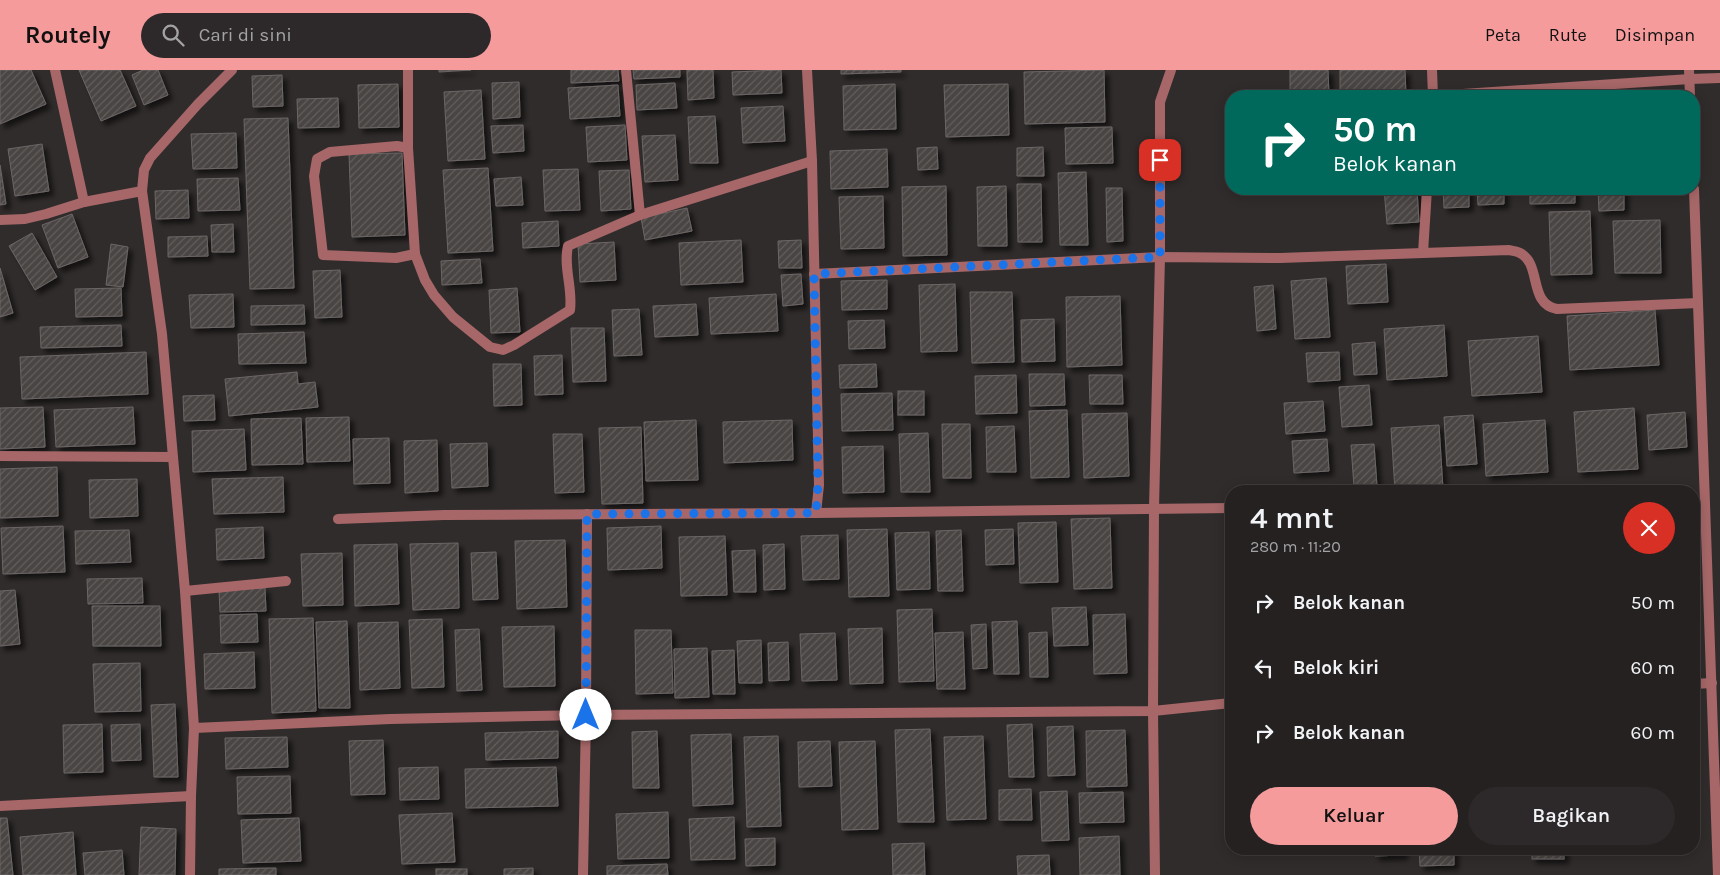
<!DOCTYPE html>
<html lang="id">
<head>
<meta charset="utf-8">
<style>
	body { margin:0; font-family:Karla,sans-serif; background:#2d292a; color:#f1f3f6; height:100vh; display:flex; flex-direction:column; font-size:19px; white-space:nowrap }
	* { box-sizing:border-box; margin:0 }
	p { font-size:16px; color:#a3a3a5 }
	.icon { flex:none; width:28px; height:28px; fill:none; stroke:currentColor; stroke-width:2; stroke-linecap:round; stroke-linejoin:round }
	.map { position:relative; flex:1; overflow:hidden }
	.side { position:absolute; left:1225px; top:415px; width:475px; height:370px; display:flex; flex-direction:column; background:#252121; border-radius:20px; box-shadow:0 2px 12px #0003,0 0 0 1px #423e3f }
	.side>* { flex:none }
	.banner { position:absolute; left:1225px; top:20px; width:475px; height:105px; border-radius:20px; box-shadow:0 2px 12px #0003,0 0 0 1px #423e3f; background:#00695c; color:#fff; overflow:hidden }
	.pin { position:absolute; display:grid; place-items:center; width:42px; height:42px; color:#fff; margin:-21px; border-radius:10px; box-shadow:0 2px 8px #0006 }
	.me { position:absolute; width:55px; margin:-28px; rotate:0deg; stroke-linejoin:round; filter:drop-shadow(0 0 4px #0008) }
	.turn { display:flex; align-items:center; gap:18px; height:105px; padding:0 25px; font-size:22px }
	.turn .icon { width:65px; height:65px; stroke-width:2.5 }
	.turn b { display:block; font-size:35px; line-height:42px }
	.round { display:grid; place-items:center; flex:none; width:52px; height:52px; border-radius:26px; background:#2d292a }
	.head { display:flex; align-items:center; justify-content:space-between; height:85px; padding:0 25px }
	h1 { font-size:30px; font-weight:600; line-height:38px }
	.action { display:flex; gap:10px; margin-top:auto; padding:10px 25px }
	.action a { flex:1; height:58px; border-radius:30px; background:#f59b9c; color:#111; font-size:20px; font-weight:600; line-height:58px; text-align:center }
	.action a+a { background:#2d292a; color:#f1f3f6 }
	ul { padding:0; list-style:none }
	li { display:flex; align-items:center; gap:15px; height:65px; padding:0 25px }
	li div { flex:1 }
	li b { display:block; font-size:19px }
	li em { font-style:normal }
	header { display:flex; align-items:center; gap:30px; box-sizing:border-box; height:70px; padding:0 25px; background:#f59b9c; color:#111 }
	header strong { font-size:24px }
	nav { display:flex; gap:28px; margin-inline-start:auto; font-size:18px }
	.search { width:350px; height:45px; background:#2d292a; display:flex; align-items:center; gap:12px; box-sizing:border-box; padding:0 18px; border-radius:28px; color:#a3a3a5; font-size:19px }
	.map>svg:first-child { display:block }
</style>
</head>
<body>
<header>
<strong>Routely</strong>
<div class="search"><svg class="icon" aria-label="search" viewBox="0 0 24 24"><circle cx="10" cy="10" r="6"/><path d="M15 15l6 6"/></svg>Cari di sini</div>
<nav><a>Peta</a><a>Rute</a><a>Disimpan</a></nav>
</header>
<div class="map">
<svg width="1720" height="805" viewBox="0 0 1720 805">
	<defs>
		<pattern id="building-hatch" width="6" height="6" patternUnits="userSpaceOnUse" patternTransform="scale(1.25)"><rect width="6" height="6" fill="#494443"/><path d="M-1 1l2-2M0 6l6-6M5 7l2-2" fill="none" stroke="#635f5e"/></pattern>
		<filter id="shadow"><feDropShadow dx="4.5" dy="4.5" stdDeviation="2.5" flood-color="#0009"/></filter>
	</defs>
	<rect width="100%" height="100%" fill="#312c2c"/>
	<g fill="url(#building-hatch)" stroke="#6c6666" filter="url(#shadow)">
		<polygon points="0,0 31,0 46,34 0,54"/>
		<polygon points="79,0 120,0 136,36 101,51"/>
		<polygon points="143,0 158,0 168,25 144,35 132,5"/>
		<polygon points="439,0 471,0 439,2"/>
		<polygon points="571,0 618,0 619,11 571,13"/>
		<polygon points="633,0 680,0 680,7 634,9"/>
		<polygon points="687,0 713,0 714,28 688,30"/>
		<polygon points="781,0 782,23 733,25 732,2"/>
		<polygon points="841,0 901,0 901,2 841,4"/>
		<polygon points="1104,0 1105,52 1025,54 1024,2"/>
		<polygon points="1290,0 1328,0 1329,26 1290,26"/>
		<polygon points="1340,0 1405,0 1406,26 1340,26"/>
		<polygon points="282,5 283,36 253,37 252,6"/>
		<polygon points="519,12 520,47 493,49 492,13"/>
		<polygon points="675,13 677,38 637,40 636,15"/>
		<polygon points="398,14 399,57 359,58 358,15"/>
		<polygon points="895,14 896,59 844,60 843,16"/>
		<polygon points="1008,14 1009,65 946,67 944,15"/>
		<polygon points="618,15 620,46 570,49 568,18"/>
		<polygon points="481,20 485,89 448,91 444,22"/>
		<polygon points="338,28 339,57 298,58 297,29"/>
		<polygon points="783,36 785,71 743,73 741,38"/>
		<polygon points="715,46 718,93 690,93 688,47"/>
		<polygon points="288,48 294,218 250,219 244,49"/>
		<polygon points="523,55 524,81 493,83 491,56"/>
		<polygon points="625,55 627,90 588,92 586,57"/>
		<polygon points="1112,57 1113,93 1066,94 1065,58"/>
		<polygon points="236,63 237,98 193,99 191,64"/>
		<polygon points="675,65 678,110 645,112 642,66"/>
		<polygon points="42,74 49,121 15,126 8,79"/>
		<polygon points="937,77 938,99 918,100 917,78"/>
		<polygon points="1043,77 1044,106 1017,106 1017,78"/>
		<polygon points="887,79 888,117 831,119 830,81"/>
		<polygon points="402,83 405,165 352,167 349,84"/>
		<polygon points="0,95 6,134 0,135"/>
		<polygon points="488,98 493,181 448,183 443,100"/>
		<polygon points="578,99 580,140 545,141 543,100"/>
		<polygon points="629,100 631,139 601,141 599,101"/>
		<polygon points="1086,102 1088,175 1060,175 1058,103"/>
		<polygon points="521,107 523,135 496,136 494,109"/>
		<polygon points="238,108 240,140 198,141 197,109"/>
		<polygon points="1017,114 1041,114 1042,172 1018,172"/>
		<polygon points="946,116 947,185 903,186 902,117"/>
		<polygon points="1006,116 1007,176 978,176 977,117"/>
		<polygon points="1106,118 1122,118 1123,171 1107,172"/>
		<polygon points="1384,119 1417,119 1419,152 1387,154"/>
		<polygon points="1443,119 1469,119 1469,137 1444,138"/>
		<polygon points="1477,119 1504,119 1504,134 1478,135"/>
		<polygon points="1530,119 1575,119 1575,133 1530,134"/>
		<polygon points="1598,119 1624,119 1624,140 1599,141"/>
		<polygon points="188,120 189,148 156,149 155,121"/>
		<polygon points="883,126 884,178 841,179 839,127"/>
		<polygon points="687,138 692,161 645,170 641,148"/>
		<polygon points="1590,141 1592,204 1551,205 1549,142"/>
		<polygon points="72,144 88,187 58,198 42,155"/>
		<polygon points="1660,150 1661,203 1615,203 1613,151"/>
		<polygon points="558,151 559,176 523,178 522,153"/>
		<polygon points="233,154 234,182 212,182 211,155"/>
		<polygon points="32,163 57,207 35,220 9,176"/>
		<polygon points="207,166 208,186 168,187 168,167"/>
		<polygon points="741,170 743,212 681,215 679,173"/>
		<polygon points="801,170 802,198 779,198 778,171"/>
		<polygon points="614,172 616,210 580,212 578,174"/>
		<polygon points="111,174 128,177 123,217 106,215"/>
		<polygon points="480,189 482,213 442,215 441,191"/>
		<polygon points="1386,194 1388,232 1348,234 1346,196"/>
		<polygon points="0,198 13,243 0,247"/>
		<polygon points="340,200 342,247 315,248 313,201"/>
		<polygon points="801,204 803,234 783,236 781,205"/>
		<polygon points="1326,208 1330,267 1295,269 1291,211"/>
		<polygon points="887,210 887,239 842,240 841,211"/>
		<polygon points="955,214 957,281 921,282 919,215"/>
		<polygon points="1273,215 1276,259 1257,261 1254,217"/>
		<polygon points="121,218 122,246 76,247 75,219"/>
		<polygon points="517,218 520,262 491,263 489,220"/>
		<polygon points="970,222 1012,222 1014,292 972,293"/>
		<polygon points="233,224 234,257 191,258 189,225"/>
		<polygon points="776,224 778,261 711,264 709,228"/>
		<polygon points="1120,226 1122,295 1067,297 1066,227"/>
		<polygon points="696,234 698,265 655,267 653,236"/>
		<polygon points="304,235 305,254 251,255 251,236"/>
		<polygon points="639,239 642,285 614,286 612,240"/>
		<polygon points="1655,240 1659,295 1570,300 1567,246"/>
		<polygon points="1054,249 1055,291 1022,292 1021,250"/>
		<polygon points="884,250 885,278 849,279 848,251"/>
		<polygon points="121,255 122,276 41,278 40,257"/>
		<polygon points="1444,255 1447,306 1387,310 1384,259"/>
		<polygon points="571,258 604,258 606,311 573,312"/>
		<polygon points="304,262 306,293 239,294 238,264"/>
		<polygon points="1538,266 1542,322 1472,326 1468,271"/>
		<polygon points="1375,272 1377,304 1354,305 1352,274"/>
		<polygon points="146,282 148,324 22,329 20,287"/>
		<polygon points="1339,282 1340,310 1308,312 1306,283"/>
		<polygon points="562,285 563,324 535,325 534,286"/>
		<polygon points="493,294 521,294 522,335 494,336"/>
		<polygon points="876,294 877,317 840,318 839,295"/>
		<polygon points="297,302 298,314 315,312 318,337 229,346 225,309"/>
		<polygon points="1029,304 1064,304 1065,335 1030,336"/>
		<polygon points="1016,305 1017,343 976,344 975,306"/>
		<polygon points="1089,305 1122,305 1123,334 1090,334"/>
		<polygon points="1369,315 1372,355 1342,357 1339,317"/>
		<rect x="898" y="321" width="26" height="24"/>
		<polygon points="892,323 893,360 842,361 841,324"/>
		<polygon points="214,325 215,350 184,351 183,326"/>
		<polygon points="1323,331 1325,361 1286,364 1284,333"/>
		<polygon points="43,337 45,377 0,379 0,338"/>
		<polygon points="133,337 135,374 56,377 54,340"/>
		<polygon points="1634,338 1638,399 1578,402 1574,342"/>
		<polygon points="1067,340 1069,407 1031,408 1029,341"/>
		<polygon points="1685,342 1687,377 1649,380 1647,345"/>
		<polygon points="1127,343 1129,406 1084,408 1082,344"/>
		<polygon points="1473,345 1477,394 1447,396 1444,347"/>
		<polygon points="349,347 350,391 307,392 306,348"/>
		<polygon points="301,348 303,394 252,395 251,349"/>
		<polygon points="696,350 698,410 646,411 644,352"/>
		<polygon points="792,350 793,390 724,393 723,352"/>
		<polygon points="1545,350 1548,402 1486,406 1483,354"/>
		<polygon points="942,354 970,354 971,408 943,408"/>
		<polygon points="1439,355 1443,419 1395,421 1391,358"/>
		<polygon points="1014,356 1016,402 987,402 986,357"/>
		<polygon points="641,357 643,433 602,434 599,358"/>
		<polygon points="244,359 246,400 193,402 192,361"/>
		<polygon points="928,363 930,422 901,422 899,364"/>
		<polygon points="553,364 582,364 584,422 555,423"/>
		<polygon points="389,368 390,413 354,414 353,369"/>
		<polygon points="1327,369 1329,401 1294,403 1292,371"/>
		<polygon points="437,370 438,421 405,423 404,371"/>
		<polygon points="487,373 488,416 452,418 450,374"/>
		<polygon points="1374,374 1377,416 1354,417 1351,375"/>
		<polygon points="883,376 884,422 843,423 842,377"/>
		<polygon points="57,397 58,446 0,448 0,399"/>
		<polygon points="283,407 284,442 214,444 212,409"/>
		<polygon points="137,409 138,446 90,448 89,410"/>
		<polygon points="1110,448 1112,518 1074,519 1071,449"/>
		<polygon points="1056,452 1058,512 1020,513 1018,453"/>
		<polygon points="63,456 65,502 3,504 1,458"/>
		<polygon points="661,456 662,498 608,500 607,458"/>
		<polygon points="263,457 264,488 217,490 216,459"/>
		<polygon points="887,459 889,526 849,527 847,460"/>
		<polygon points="1013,459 1014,494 986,495 985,460"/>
		<polygon points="129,460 131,492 76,494 75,461"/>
		<polygon points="961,460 963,521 938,521 936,461"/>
		<polygon points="929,462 930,519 897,520 895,463"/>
		<polygon points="838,465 839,509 803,510 801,466"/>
		<polygon points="725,466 727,525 681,526 679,467"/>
		<polygon points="565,470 567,537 517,539 515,471"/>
		<polygon points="458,473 459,538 413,540 410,474"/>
		<polygon points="397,474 399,534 355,536 354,475"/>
		<polygon points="784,474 785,519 764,520 763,475"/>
		<polygon points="755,480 756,522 734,522 732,481"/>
		<polygon points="496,482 498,529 473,530 471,483"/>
		<polygon points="342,483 343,535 303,536 301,484"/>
		<polygon points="142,508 143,533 88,534 87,509"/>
		<polygon points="265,518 266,541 220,542 219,520"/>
		<polygon points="15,520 20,574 0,576 0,521"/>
		<polygon points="92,536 160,536 161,576 93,576"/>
		<polygon points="1086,537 1088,575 1054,576 1052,538"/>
		<polygon points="932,539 934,611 899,612 897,540"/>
		<polygon points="257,544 258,572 221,573 220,545"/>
		<polygon points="1125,544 1127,603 1094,604 1093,545"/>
		<polygon points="313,548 316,641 272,643 269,549"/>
		<polygon points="442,549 444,617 412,618 409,550"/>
		<polygon points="347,551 350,638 319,638 316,552"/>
		<polygon points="1017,551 1019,604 994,604 992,552"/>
		<polygon points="398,552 400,618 360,620 358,553"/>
		<polygon points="986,554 987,598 973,599 971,555"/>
		<polygon points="554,556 555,616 504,617 502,557"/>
		<polygon points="882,558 883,613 850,614 848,559"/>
		<polygon points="479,559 482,620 457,621 455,560"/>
		<polygon points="635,560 671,560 673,623 636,624"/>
		<polygon points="963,562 965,619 937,619 935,563"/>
		<polygon points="1047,562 1048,607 1030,607 1029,563"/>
		<polygon points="835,563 837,610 802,611 800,564"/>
		<polygon points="761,570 762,613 739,613 737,571"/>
		<polygon points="788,572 789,610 769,611 768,573"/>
		<polygon points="707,578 709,627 675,628 674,579"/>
		<polygon points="734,580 735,624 713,624 712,581"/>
		<polygon points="254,582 255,618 205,619 204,584"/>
		<polygon points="140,593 141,641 95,642 93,594"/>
		<polygon points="175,634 178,707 154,707 151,635"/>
		<polygon points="102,654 103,702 64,703 63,655"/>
		<polygon points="140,654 141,690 112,691 111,655"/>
		<polygon points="1032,654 1034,707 1009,707 1007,655"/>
		<polygon points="1073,656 1075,705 1048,706 1047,657"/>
		<polygon points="930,659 934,752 898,752 895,660"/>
		<polygon points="1125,660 1127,716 1087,717 1086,661"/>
		<polygon points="558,661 558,688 486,690 485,663"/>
		<polygon points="657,661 659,718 633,718 632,662"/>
		<polygon points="731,664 733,734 693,736 691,665"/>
		<polygon points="778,666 781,756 747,757 744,667"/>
		<polygon points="983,666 986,749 947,750 944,667"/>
		<polygon points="287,667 288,697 226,699 225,668"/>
		<polygon points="383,670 385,724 351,725 349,671"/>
		<polygon points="830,671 832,716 799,717 798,672"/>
		<polygon points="875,671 878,759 842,760 839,672"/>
		<polygon points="438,697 439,729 400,730 399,698"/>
		<polygon points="556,697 558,736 466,738 465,699"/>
		<polygon points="290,706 291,743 238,744 237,707"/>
		<polygon points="1031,719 1032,750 999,750 999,720"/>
		<polygon points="1067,721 1069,770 1042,771 1040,722"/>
		<polygon points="1123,722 1124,752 1080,753 1079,723"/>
		<polygon points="668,742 669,788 618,789 616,744"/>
		<polygon points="452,743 455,792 402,794 399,745"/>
		<polygon points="734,747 735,789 691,790 689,749"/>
		<polygon points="0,748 7,748 13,805 0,805"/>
		<polygon points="299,748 301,791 243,793 241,750"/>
		<polygon points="141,757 176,759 175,805 139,805"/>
		<polygon points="73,762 76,805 23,805 20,767"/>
		<polygon points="1119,766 1120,805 1080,805 1079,768"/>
		<polygon points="775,768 775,795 746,796 745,769"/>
		<polygon points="924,773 925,805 893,805 892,774"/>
		<polygon points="1375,779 1403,779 1403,785 1375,786"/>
		<polygon points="1419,779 1454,779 1454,795 1420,796"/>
		<rect x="1532" y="779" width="32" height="10"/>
		<polygon points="122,780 124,805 85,805 83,783"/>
		<polygon points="1049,785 1050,805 1018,805 1017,786"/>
		<polygon points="667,794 668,805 607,805 607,796"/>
		<polygon points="276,798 276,805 219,805 219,799"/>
		<polygon points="533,798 533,805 504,805 504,799"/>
		<rect x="436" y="799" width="31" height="6"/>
	</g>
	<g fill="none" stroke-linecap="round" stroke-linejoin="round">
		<g stroke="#a76768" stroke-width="10">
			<polyline points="55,0 84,132"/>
			<path d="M408 0V78L415 184 425 210 434 225 453 247 490 277 503 280 514 275 570 240C573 218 563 197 568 176L640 145 812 91"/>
			<polyline points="626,0 640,145"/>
			<polyline points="1432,0 1433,26"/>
			<polyline points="1689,0 1690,26"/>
			<polyline points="1433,26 1690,9 1720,8"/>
			<polyline points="408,78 397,76 330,82 317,89 314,106 323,185 396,188 415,184"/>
			<path d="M1427 119 1423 183 1509 180C1512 181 1517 181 1520 183 1542 194 1528 234 1557 239L1698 233"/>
			<polyline points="1694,119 1718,805"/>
			<polyline points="0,150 25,149 46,144 84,132 142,121"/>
			<polyline points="814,204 1160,187 1280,188 1423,183"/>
			<polyline points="0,386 172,387"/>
			<polyline points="816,443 1231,438"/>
			<polyline points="338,449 444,445 816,443 819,415 812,91 807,0"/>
			<polyline points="185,521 286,511"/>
			<polyline points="1694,614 1712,613"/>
			<polyline points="194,658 390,649 586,645 1153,641 1231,633"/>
			<polyline points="0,736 191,726"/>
			<polyline points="190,805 191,726 194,658 185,521 162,264 142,121 144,100 150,88 198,34 232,0"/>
			<polyline points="583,805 586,645 587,444"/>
			<polyline points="1155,805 1153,641 1154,438 1160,187 1160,32 1171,0"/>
		</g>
	</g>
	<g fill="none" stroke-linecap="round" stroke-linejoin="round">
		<polyline stroke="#1a73e8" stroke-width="9" stroke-dasharray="0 16.2" points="586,645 587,444 816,443 818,415 814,204 1160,187 1160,90"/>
	</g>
</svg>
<div class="pin" style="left:1160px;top:90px;background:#d93025"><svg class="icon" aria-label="arrive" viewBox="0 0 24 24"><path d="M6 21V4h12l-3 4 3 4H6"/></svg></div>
<svg class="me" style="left:586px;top:645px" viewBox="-20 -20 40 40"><circle r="19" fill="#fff"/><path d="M0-13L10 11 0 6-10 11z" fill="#1a73e8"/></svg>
<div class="banner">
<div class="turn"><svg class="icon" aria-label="right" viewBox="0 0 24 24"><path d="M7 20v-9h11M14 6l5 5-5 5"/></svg><div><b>50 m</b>Belok kanan</div></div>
</div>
<section class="side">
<div class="head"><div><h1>4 mnt</h1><p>280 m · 11:20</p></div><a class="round" style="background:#d93025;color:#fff"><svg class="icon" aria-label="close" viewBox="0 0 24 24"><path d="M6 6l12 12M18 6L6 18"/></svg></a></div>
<ul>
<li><svg class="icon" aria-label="right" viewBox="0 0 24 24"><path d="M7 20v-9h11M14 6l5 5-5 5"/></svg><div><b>Belok kanan</b></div><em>50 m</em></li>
<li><svg class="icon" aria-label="left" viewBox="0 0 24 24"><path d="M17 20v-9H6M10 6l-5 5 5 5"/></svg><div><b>Belok kiri</b></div><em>60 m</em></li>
<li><svg class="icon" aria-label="right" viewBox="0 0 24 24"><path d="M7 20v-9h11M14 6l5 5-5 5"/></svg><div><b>Belok kanan</b></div><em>60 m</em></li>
</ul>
<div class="action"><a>Keluar</a><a>Bagikan</a></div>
</section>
</div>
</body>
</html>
